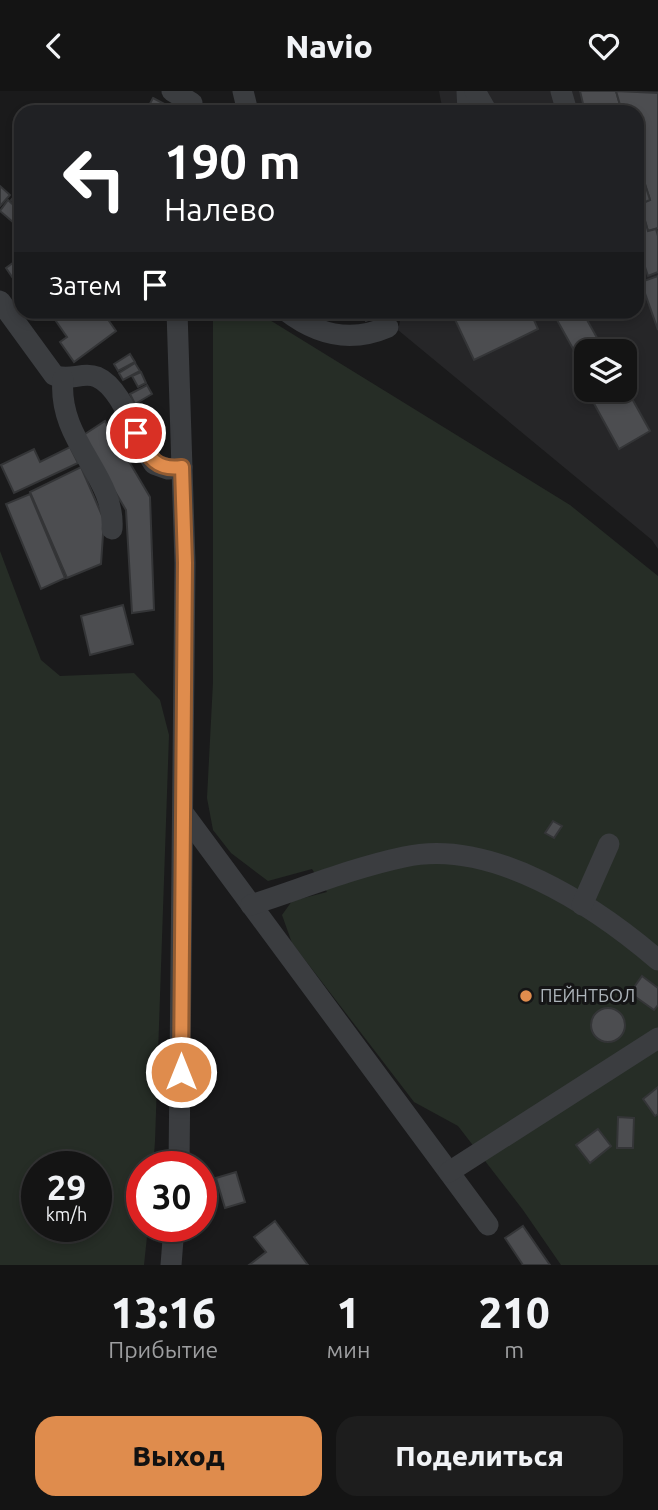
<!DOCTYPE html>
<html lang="ru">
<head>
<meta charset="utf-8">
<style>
	body { margin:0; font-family:Ubuntu,sans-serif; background:#1d1d1d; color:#f1f3f6; height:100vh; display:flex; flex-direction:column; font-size:26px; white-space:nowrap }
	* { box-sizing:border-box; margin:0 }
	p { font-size:23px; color:#9d9ea0 }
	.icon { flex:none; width:38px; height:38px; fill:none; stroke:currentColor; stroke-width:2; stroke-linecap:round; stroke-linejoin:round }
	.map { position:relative; height:1174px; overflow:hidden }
	.panel { display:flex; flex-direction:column; background:#141414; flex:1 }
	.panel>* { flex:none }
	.banner { position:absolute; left:14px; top:14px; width:630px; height:214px; border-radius:21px; box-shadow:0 4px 10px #0003,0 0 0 2px #333334; background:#202124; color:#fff; overflow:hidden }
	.fabs { position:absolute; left:574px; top:248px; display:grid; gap:14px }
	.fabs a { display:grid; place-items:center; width:63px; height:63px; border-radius:14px; background:#141414; box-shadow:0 4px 10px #0003,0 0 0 2px #333334; font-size:35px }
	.speed { position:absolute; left:21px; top:1060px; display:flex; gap:14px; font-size:35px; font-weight:700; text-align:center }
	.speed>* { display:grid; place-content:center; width:91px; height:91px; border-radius:50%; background:#141414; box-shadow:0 4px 10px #0003,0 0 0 2px #333334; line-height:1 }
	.speed small { font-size:18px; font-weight:400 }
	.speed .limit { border:10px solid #d22; background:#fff; color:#111 }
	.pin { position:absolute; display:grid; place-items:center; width:60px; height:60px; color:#fff; margin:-30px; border:4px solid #fff; border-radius:50%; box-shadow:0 2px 7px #0007 }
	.me { position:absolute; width:77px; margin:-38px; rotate:0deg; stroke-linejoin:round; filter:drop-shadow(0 0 5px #0008) }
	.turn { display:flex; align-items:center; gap:24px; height:147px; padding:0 35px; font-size:32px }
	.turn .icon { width:91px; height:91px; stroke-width:2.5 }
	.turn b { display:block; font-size:49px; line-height:60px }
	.then { display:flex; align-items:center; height:66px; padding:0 35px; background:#0003; gap:14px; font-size:26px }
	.eta { display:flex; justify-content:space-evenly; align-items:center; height:119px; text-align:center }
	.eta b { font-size:42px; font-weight:800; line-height:49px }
	.primary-button { display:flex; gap:14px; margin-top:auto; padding:14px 35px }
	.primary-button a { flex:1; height:80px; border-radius:21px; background:#df8c4d; color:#111; font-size:28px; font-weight:800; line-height:80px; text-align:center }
	.primary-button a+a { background:#1d1d1d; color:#f1f3f6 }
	header { display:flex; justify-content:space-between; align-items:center; height:91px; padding:0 35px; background:#141414; font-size:32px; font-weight:800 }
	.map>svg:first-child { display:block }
</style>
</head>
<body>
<header><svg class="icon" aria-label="back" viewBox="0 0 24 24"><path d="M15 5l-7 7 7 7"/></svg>Navio<svg class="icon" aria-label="heart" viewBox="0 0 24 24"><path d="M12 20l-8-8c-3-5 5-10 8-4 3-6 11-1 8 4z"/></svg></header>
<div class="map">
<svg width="658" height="1174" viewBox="0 0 658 1174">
	<rect width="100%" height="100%" fill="#1a1a1b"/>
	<path fill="#262628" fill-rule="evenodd" d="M439 0H658V458L652 449 398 239 402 221 637 220V21H443ZM586 261H625V299H586Z"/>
	<g fill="#262d26" fill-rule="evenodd">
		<polygon points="213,221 255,221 273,231 570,414 658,485 658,1174 561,1174 523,1119 458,1035 414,1011 292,852 282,824 292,810 327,801 312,778 268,790 231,762 213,739 207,707 213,591"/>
		<path d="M0 460 41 569 60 585 134 582 160 609 169 644 155 1050 153 1076H142V1136H148L144 1174H0ZM96 1076V1136H37V1076Z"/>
	</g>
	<g fill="#4c4d50" stroke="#343537" stroke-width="2">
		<polygon points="580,0 616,0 622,21 585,21"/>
		<polygon points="616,0 658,2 658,137 648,140 640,113 650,109 637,68 637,21 622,21"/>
		<polygon points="153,7 174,18 172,21 146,20"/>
		<polygon points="429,14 432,21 415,21 415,19"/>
		<polygon points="637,68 650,109 640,113 648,140 656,138 658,145 658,181 648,185 637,152"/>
		<polygon points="0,95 10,104 0,115"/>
		<polygon points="21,97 21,117 11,109"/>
		<polygon points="8,109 21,121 14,132 0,120"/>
		<polygon points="21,166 21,194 19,196 6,177"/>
		<polygon points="658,185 658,239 641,191"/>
		<polygon points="49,220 102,220 116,240 74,271 60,251 67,246"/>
		<polygon points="363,220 387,220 387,221 366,230"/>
		<polygon points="451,220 530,220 538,238 474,269"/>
		<polygon points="552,220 582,220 605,261 586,261 586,281"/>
		<polygon points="130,263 135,271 118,280 114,273"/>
		<polygon points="135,272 140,280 123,289 119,282"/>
		<polygon points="141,281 146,292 138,296 132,285"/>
		<polygon points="147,294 152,303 135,313 130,303"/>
		<polygon points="625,295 650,340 619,358 591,307 599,303 597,299 625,299"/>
		<polygon points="105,330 150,406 154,519 132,522 126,419 82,345"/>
		<polygon points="70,356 78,372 14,402 1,374 34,358 40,371"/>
		<polygon points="81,376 104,429 101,473 67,487 30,401"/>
		<polygon points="30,403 65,487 41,498 6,413"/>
		<polygon points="123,514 133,553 90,564 81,525"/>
		<polygon points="553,730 562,735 554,747 545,742"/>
		<polygon points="642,885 658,897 658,914 654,919 630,902"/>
		<circle cx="608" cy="934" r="17"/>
		<polygon points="658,996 658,1023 655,1025 643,1008"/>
		<polygon points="618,1026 634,1027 633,1057 617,1057"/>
		<polygon points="598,1038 611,1055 590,1072 576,1054"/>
		<polygon points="236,1081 245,1111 225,1117 216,1087"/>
		<polygon points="275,1130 308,1174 249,1174 266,1161 254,1146"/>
		<polygon points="523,1135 550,1174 523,1174 505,1147"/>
	</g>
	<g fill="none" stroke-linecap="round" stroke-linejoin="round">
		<g stroke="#3b3d40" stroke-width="21">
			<polyline points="172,0 192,12"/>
			<polyline points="243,0 248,21"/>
			<polyline points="467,0 468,21"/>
			<polyline points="475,0 487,21"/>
			<polyline points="561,0 567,21"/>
			<path d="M0 210 54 284C69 291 83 280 97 286 123 297 137 350 154 373L168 378 182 376"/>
			<polyline points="177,220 185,472 179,1076"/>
			<path d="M286 220C317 244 351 252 388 236"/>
			<path d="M63 288C57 350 116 385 112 438"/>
			<polyline points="184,723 488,1134"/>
			<path d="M251 814C301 798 352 777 404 766 491 746 595 815 658 869"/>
			<polyline points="582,814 609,753"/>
			<polyline points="449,1081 658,947"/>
			<polyline points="171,1174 174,1136"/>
		</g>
	</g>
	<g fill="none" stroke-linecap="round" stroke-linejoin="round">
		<defs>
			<path id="route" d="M136 342C148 364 154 380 182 376L185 472 181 981"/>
		</defs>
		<use href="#route" stroke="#915b32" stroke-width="18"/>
		<use href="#route" stroke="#df8c4d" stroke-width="12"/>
	</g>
	<circle fill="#df8c4d" stroke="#151516" stroke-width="2.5" cx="526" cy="905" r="7"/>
	<g text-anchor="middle" stroke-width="6" stroke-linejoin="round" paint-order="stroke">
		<g font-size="18" fill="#adb4ba" stroke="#151516" text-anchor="start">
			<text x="540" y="911">ПЕЙНТБОЛ</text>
		</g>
	</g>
</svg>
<div class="fabs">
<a><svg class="icon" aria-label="layers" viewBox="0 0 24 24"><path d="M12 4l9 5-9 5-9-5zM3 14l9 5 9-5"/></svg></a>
</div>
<div class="speed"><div>29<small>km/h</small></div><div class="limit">30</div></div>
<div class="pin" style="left:136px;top:342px;background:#d93025"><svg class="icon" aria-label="arrive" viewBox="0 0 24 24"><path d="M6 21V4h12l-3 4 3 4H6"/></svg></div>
<svg class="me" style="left:181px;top:981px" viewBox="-20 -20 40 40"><circle r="17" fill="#df8c4d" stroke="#fff" stroke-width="3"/><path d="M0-11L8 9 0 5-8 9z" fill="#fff"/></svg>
<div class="banner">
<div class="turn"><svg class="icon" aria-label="left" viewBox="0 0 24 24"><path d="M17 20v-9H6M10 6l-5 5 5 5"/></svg><div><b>190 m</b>Налево</div></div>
<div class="then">Затем<svg class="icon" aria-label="arrive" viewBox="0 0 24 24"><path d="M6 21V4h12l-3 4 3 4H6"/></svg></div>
</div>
</div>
<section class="panel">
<div class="eta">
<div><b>13:16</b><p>Прибытие</p></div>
<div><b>1</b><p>мин</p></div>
<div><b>210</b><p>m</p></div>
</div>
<div class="primary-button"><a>Выход</a><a>Поделиться</a></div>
</section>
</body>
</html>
